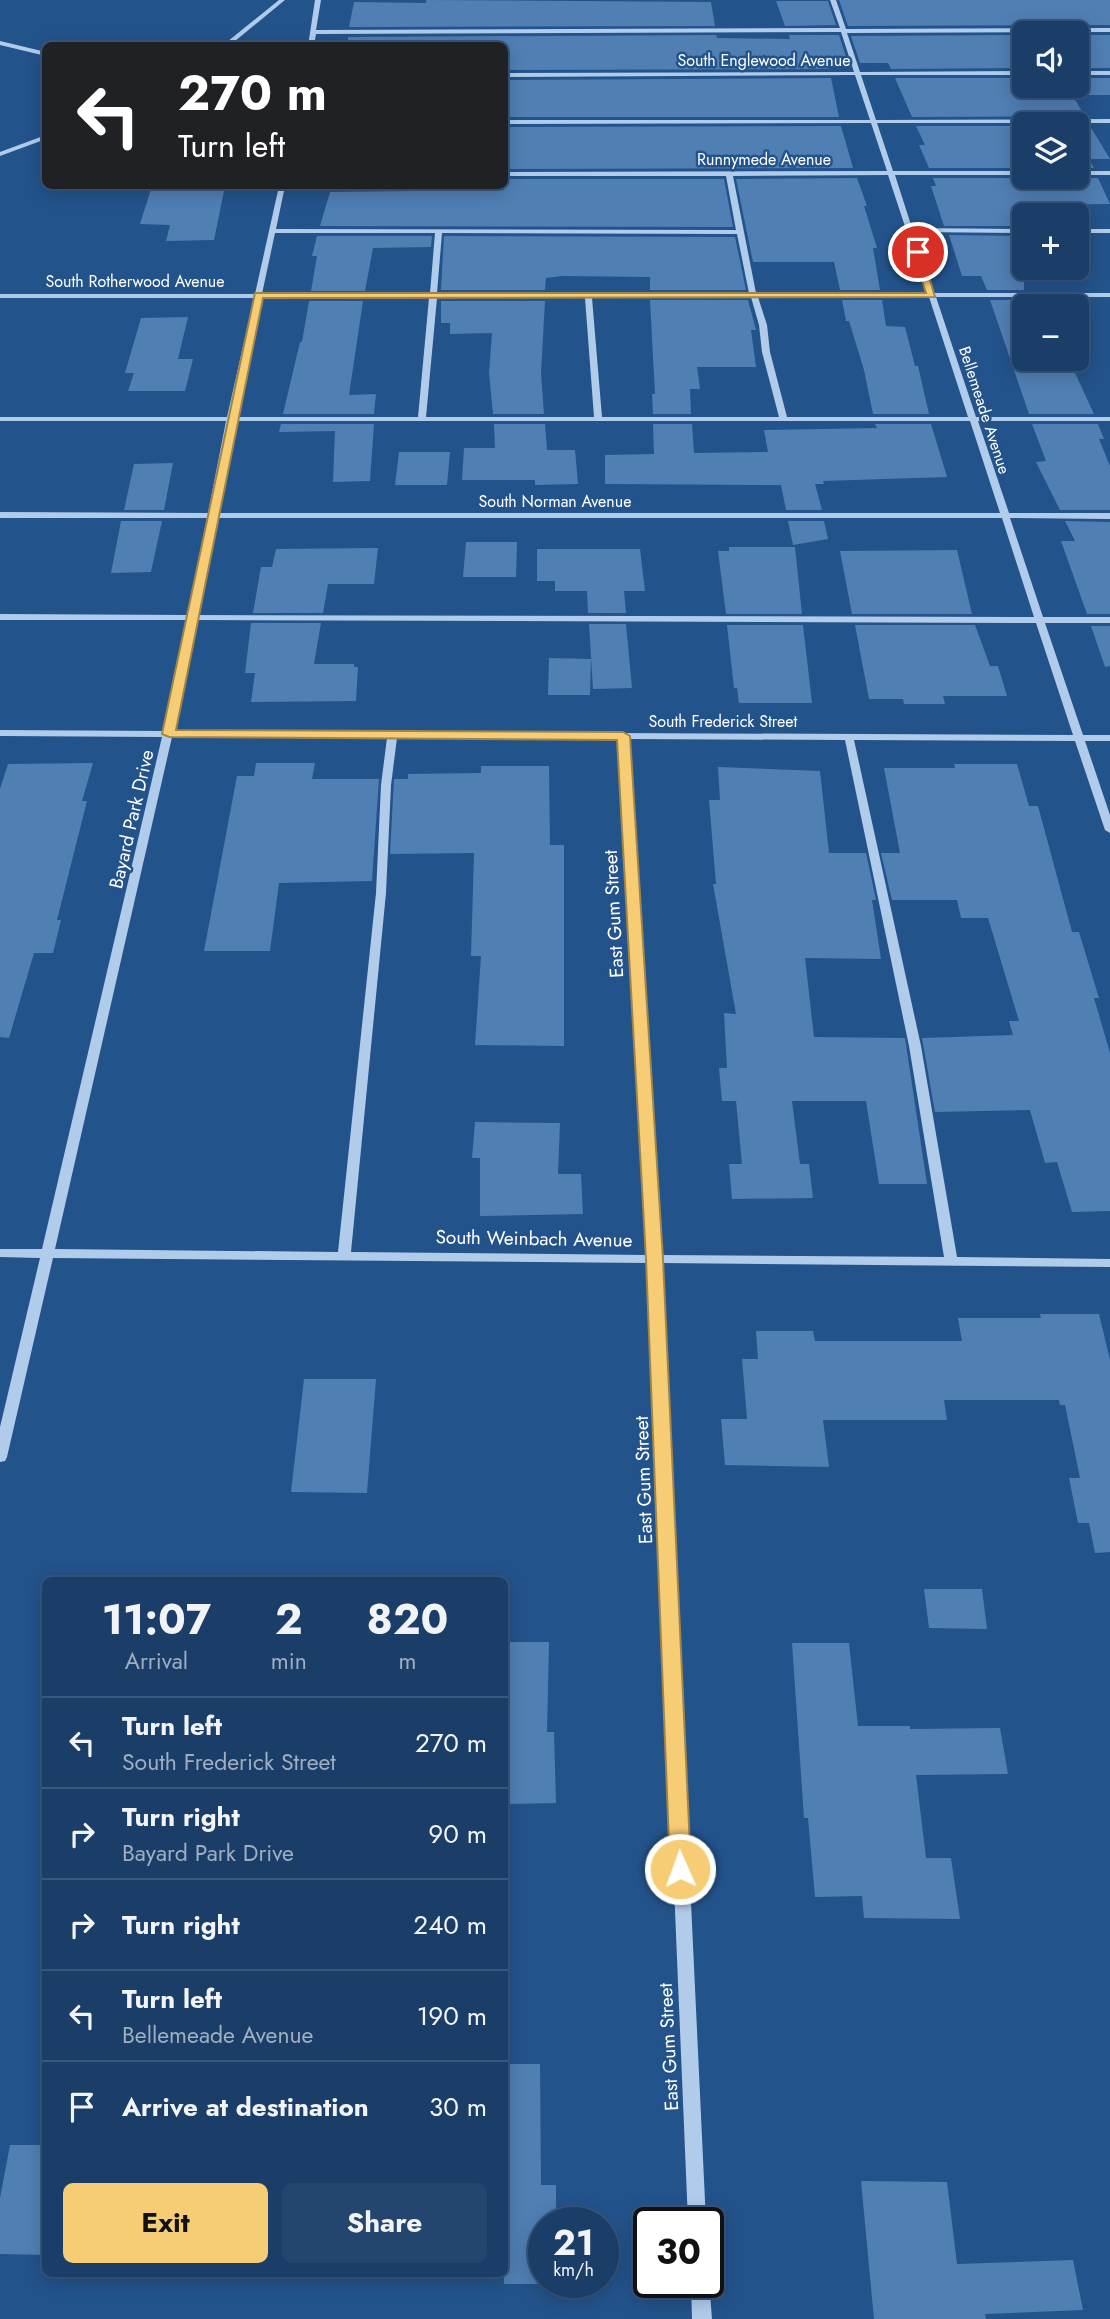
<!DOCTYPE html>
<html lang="en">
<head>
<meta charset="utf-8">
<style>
	body { margin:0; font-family:Jost,sans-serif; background:#23456e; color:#f1f3f6; height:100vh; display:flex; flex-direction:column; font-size:26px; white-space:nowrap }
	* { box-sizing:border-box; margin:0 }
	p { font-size:23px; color:#9faec0 }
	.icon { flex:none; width:38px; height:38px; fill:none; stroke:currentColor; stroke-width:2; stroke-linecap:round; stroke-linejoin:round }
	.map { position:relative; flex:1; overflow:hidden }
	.drawer { position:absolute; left:42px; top:1577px; width:466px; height:700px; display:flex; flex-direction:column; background:#1a3e68; border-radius:10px; box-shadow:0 4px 18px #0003,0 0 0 2px #38577c }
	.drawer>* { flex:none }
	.top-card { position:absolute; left:42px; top:42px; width:466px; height:147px; border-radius:10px; box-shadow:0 4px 18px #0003,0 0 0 2px #38577c; background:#202124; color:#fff; overflow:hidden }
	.controls { position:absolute; left:1012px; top:21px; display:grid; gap:14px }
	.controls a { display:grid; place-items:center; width:77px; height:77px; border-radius:10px; background:#1a3e68; box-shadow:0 4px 18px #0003,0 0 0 2px #38577c; font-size:35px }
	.speed { position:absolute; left:528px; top:2207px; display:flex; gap:14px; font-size:35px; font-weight:700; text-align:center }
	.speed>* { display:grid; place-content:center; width:91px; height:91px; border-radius:50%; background:#1a3e68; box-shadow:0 4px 18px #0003,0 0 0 2px #38577c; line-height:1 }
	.speed small { font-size:18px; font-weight:400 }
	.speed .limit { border:4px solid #111; border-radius:10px; background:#fff; color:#111 }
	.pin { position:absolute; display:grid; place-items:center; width:60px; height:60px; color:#fff; margin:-30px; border:4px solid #fff; border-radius:50%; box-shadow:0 2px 7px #0007 }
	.me { position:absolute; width:77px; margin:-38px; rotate:358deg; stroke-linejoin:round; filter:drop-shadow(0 0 5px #0008) }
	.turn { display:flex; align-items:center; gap:24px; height:147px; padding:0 21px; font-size:32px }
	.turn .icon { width:91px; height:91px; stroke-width:2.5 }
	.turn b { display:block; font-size:49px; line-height:60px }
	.eta { display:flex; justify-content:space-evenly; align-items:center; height:119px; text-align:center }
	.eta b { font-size:42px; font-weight:700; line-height:49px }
	.cta { display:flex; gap:14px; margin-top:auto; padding:14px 21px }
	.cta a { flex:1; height:80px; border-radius:10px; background:#f6cd74; color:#111; font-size:28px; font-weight:700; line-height:80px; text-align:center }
	.cta a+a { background:#23456e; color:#f1f3f6 }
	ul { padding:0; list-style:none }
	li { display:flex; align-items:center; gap:21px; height:91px; padding:0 21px; border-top:2px solid #38577c }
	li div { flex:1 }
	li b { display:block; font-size:26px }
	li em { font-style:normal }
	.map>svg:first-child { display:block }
</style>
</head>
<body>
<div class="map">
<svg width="1110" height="2319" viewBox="0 0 1110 2319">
	<rect width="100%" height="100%" fill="#23538b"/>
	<g fill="#507fb4">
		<polygon points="426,0 711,2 715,26 349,27 354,2 426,3"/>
		<polygon points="839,0 1110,0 1110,25 848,26"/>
		<polygon points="776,1 828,1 836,25 785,26"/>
		<polygon points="716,35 717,38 790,39 789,35 839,35 848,63 828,63 829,69 504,70 504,41 348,42 348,37"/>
		<polygon points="1024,35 1024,68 891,69 888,63 860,63 851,36"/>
		<rect x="1076" y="35" width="34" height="33"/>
		<polygon points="831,78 839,117 504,117 504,80"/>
		<polygon points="895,78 1024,78 1024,86 1076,86 1076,78 1110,78 1110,95 1081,95 1083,98 1074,98 1085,116 912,117"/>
		<polygon points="841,126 853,168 504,169 504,127"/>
		<polygon points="916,126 1024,126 1024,168 929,168 919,145 925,145"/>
		<polygon points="1076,126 1090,126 1110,159 1089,159 1094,168 1076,168"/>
		<polygon points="857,178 867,206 864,206 877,248 873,248 880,290 840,290 834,262 753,262 736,179"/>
		<polygon points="933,178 1098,178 1110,204 1024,205 1024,226 944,226 931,186 936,186"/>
		<polygon points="504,179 724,179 733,227 320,226 330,192 504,190"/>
		<polygon points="152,186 225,186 214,240 166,241 170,225 140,224"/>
		<polygon points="949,235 1024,236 1024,290 987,290 981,276 962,276"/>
		<polygon points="317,236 432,236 431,247 373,248 365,291 311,291 317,256 312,256"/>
		<polygon points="444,236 735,237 746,290 650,290 650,277 562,276 546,278 545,290 441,290"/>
		<polygon points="650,300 748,300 756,330 751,330 756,367 697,367 700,389 690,389 691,414 653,414 652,394 655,394"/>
		<polygon points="842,300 882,300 886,326 905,327 915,366 918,366 929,414 873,414 864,370 849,321 846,321"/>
		<polygon points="990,300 1024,300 1024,360 1069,360 1094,414 1029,414"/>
		<polygon points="309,301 363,301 349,395 376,394 374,414 283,414 300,342 302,342"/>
		<polygon points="441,301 545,301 541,373 544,414 493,414 489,373 492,333 450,334 450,323 441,323"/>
		<polygon points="188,317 178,359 193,359 185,391 128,391 134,373 125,373 141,318"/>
		<polygon points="281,424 374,424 370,481 333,482 335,431 279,432"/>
		<polygon points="494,424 545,424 547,450 575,450 578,484 535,485 535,480 462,480 464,448 495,448"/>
		<polygon points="653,424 692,424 694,453 768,452 764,430 877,428 875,424 931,424 947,477 823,481 824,484 815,484 822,510 786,510 781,485 605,484 605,455 654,454"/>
		<polygon points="1032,424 1098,424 1104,439 1099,439 1110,466 1110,510 1060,510 1036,462 1046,461"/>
		<polygon points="399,452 450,452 447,485 395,485"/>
		<polygon points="173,463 164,510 124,510 134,464"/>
		<polygon points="121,521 162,521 151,572 111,573"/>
		<polygon points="788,521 824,521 828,539 793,545"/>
		<polygon points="1065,521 1110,522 1110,614 1087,614 1061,541 1075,541"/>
		<polygon points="466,542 517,542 516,577 463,577"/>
		<polygon points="729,547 795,547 802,614 726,614 718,551 729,551"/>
		<polygon points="378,548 374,584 328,584 323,613 253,613 261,567 272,567 276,549"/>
		<polygon points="537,549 640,549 645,591 624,591 626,613 588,613 587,591 555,591 555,581 537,581"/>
		<polygon points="957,550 972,614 852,614 840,551"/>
		<polygon points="251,623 321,623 314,664 354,664 354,667 358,667 356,701 251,702 255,673 245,673"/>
		<polygon points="589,624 626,624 632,688 593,689"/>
		<polygon points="727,625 803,625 812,703 739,703 737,688 734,688"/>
		<polygon points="855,625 975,625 990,666 998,666 1007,696 943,696 945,704 904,704 903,699 869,699"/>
		<polygon points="1091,626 1110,626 1110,666 1105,667"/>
		<polygon points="549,658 591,659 590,695 548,695"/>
		<polygon points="93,763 82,801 87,801 57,920 61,920 53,953 34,953 9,1038 0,1037 0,789 8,764"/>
		<polygon points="256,763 315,763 312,779 379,779 372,881 279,883 270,951 204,951 237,776 254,776"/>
		<polygon points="954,764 1017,764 1029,806 1038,806 1072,932 1079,932 1099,998 1094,998 1110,1053 1110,1211 1072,1212 1057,1162 1045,1163 1030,1110 935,1112 922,1038 1013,1035 1009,1021 1019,1021 988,918 961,918 957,900 892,900 881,853 900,853 884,768 955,768"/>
		<polygon points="481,766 549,766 550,845 564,845 564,1046 475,1045 481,956 471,956 474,853 390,854 394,779 408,779 408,774 481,773"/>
		<polygon points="718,767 820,771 829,853 866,853 876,900 872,900 881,959 805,958 814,1037 905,1038 927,1184 879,1184 866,1101 792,1101 800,1164 809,1164 813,1198 732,1199 729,1164 742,1164 736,1101 722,1101 719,1068 727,1068 724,1013 736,1014 713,884 716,884 709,800 720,800"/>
		<polygon points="475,1122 560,1123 558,1174 581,1174 583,1214 480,1216 480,1158 472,1158"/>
		<polygon points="1040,1314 1099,1314 1110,1360 1110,1552 1095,1553 1089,1523 1078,1523 1069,1478 1080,1478 1065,1405 1060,1405 1059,1400 944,1400 947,1420 823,1420 829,1467 725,1465 721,1419 747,1419 742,1359 758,1359 756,1331 813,1331 815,1341 962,1341 958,1318 1041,1318"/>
		<polygon points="304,1379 376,1379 367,1493 291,1492"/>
		<polygon points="924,1589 982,1589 987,1629 929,1628"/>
		<polygon points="504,1642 549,1642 547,1732 554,1732 556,1803 504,1804"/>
		<polygon points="792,1643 849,1643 858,1726 910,1726 910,1729 1000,1728 1008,1774 916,1775 926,1858 951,1858 960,1919 864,1918 862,1896 815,1897 808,1818 804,1818"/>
		<polygon points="504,2064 540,2064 541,2185 556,2185 556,2222 544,2222 544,2282 556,2284 504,2284"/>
		<polygon points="10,2145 46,2145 46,2255 0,2254 0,2198"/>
		<polygon points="861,2181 947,2182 957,2264 1073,2260 1083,2310 985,2314 986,2319 874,2319"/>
	</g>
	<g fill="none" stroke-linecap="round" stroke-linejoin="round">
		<g fill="#b1cceb" fill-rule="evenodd">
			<polygon points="279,0 285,0 229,46 222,46"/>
			<path d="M315 0H321L316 30 840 28 830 0H836L846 29 1110 28V32L847 33 860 72 1024 71V75H861L876 120 1110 119V123H877L893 171H1024V175H895L912 228 1024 229V233L914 232 934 293H1110V297H936L976 417H1110V421H978L1009 513H1110V519L1010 518 1043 617H1110V623H1045L1083 735H1110V741H1085L1110 815V833L1105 830 1075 741 854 740 921 1046 957 1257 1110 1259V1267L661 1263 706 2222H688L648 1263 53 1258 7 1457 5 1461 0 1462V1427L40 1258 0 1257V1249H42L162 737 0 736V730L164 731 186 620H0V614L187 615 207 518H0V512L208 513 226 421H0V417H227L254 298H0V294H255L279 186H285L276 229 736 230 726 176H504V172L887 171 871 123 504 124V120H870L855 75 504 77V73L854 72 841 32 316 34 314 46H308ZM888 175 927 293H756L733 176ZM275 233H435L430 293 262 294ZM442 233 737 234 749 293H437ZM751 297 759 325 762 352 779 417H602L592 298ZM758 297H929L968 417H787L770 352 767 325ZM261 298H429L418 417H235ZM437 298H585L594 417H426ZM234 421H970L1000 513H216ZM215 518H1002L1034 617 196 615ZM195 620 1036 623 1073 735 173 731ZM172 737 387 738 381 785 376 893 338 1252 55 1249ZM397 738 618 739 647 1255 351 1252 386 893 391 785ZM628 739 845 740 909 1046 944 1257 660 1255Z"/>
			<polygon points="0,41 46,52 46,56 0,45"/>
			<rect x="1076" y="71" width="34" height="4"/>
			<polygon points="46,135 46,139 0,156 0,152"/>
			<rect x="1076" y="171" width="34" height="4"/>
			<rect x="1076" y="229" width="34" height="4"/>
			<polygon points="709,2280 712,2319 692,2319 691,2282 709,2282"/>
		</g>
	</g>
	<polygon fill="#f6cd74" stroke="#a0854b" stroke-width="2" points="918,249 922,252 935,297 263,298 176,730 623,732 630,736 663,1259 691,1869 688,1876 680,1878 673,1876 670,1869 646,1259 617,740 169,737 162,734 255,293 926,293 913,252"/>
	<g text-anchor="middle" stroke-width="5" stroke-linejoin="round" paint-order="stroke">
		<g font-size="16" fill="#fff" stroke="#23538b">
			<text x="764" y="66">South Englewood Avenue</text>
			<text x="764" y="165">Runnymede Avenue</text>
			<text x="135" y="287">South Rotherwood Avenue</text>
			<text transform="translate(985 410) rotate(72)" y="6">Bellemeade Avenue</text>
			<text x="555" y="507">South Norman Avenue</text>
			<text x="723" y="727">South Frederick Street</text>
		</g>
		<g font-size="19" fill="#fff" stroke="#23538b">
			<text transform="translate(131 819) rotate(-77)" y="7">Bayard Park Drive</text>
			<text transform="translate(613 914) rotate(-93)" y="7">East Gum Street</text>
			<text transform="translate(534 1238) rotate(1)" y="7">South Weinbach Avenue</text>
			<text transform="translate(643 1480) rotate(-92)" y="7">East Gum Street</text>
			<text transform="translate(668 2047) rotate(-93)" y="7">East Gum Street</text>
		</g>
	</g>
</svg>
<div class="controls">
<a><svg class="icon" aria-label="sound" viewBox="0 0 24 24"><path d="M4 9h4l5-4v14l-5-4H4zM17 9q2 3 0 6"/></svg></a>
<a><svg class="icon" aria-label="layers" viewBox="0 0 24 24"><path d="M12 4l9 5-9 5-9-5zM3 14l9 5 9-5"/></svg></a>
<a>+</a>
<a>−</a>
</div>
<div class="speed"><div>21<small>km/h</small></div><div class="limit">30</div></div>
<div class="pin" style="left:918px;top:252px;background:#d93025"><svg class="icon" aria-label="arrive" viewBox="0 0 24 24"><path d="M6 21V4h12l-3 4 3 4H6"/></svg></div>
<svg class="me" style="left:680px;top:1869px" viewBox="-20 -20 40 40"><circle r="17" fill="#f6cd74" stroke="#fff" stroke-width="3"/><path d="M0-11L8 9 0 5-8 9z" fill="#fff"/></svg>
<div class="top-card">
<div class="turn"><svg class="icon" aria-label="left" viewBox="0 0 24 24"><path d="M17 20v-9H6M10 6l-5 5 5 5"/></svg><div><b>270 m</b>Turn left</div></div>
</div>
<section class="drawer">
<div class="eta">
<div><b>11:07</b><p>Arrival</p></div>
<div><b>2</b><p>min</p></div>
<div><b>820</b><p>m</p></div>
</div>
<ul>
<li><svg class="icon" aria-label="left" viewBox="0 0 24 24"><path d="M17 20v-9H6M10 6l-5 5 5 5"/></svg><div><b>Turn left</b><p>South Frederick Street</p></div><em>270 m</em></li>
<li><svg class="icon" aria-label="right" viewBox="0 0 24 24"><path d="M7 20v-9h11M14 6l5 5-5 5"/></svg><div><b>Turn right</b><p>Bayard Park Drive</p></div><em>90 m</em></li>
<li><svg class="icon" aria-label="right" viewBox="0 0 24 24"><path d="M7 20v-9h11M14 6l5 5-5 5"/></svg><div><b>Turn right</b></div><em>240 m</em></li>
<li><svg class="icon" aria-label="left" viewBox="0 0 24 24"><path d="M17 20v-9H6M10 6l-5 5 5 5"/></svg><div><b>Turn left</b><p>Bellemeade Avenue</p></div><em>190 m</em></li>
<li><svg class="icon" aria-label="arrive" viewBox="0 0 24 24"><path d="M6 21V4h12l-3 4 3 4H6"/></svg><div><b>Arrive at destination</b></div><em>30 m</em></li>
</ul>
<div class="cta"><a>Exit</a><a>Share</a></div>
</section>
</div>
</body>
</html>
